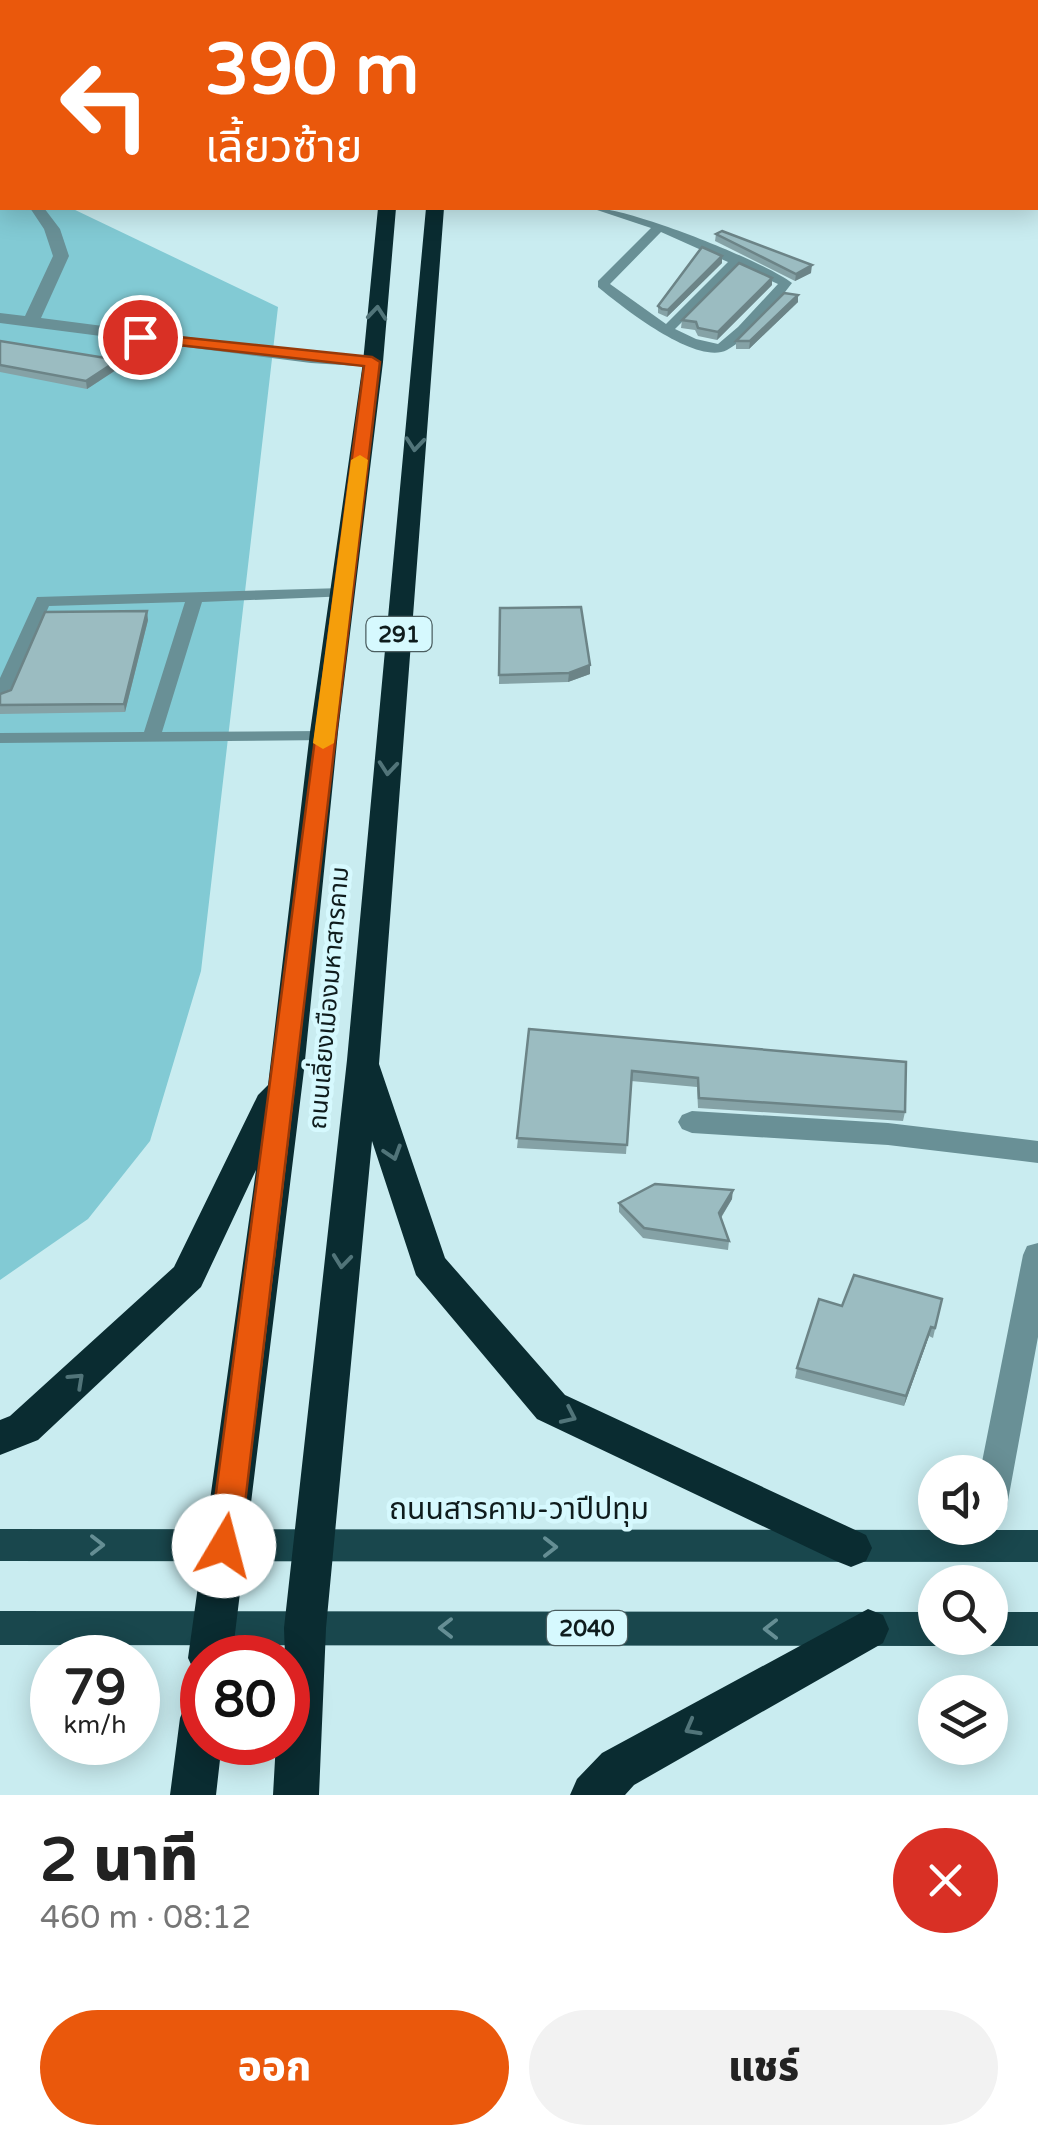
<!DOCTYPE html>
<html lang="th">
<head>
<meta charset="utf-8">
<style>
	body { margin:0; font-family:"Varela Round","Noto Sans Thai",sans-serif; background:#f2f2f2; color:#222; height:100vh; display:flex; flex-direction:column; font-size:38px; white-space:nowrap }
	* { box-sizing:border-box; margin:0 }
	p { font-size:32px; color:#767676 }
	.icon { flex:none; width:55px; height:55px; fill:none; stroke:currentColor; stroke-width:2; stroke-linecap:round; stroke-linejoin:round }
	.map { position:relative; height:1795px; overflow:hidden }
	.sheet { display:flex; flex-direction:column; background:#fff; flex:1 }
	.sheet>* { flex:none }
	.banner { position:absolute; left:0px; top:0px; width:1040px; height:210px; box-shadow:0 5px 25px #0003; background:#ea580c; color:#fff; overflow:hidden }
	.controls { position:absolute; left:918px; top:1455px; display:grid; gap:20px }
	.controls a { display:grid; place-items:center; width:90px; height:90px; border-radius:50%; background:#fff; box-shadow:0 5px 25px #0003; font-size:50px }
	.speed { position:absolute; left:30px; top:1635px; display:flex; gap:20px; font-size:50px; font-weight:700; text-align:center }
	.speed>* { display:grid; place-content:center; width:130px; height:130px; border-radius:50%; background:#fff; box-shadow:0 5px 25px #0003; line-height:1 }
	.speed small { font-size:25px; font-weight:400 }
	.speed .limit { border:15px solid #d22; background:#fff; color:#111 }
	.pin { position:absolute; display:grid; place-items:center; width:85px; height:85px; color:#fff; margin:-42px; border:5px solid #fff; border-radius:50%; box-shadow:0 2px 10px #0007 }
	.me { position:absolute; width:110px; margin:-55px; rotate:8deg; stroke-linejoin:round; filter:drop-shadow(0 0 8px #0008) }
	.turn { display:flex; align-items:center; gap:35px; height:210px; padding:0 40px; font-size:45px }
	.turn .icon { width:130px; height:130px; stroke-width:2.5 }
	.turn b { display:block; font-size:70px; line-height:85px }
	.round { display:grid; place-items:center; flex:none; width:105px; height:105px; border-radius:52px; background:#f2f2f2 }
	.summary { display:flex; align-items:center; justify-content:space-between; height:170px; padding:0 40px }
	h1 { font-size:60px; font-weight:800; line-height:75px }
	.primary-button { display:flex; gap:20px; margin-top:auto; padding:20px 40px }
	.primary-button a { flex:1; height:115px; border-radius:60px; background:#ea580c; color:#fff; font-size:40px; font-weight:800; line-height:115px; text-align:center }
	.primary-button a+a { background:#f2f2f2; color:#222 }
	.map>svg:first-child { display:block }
</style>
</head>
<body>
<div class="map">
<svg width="1038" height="1795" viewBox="0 0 1038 1795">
	<rect width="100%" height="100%" fill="#c9ecf0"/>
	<g fill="#82cad4">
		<polygon points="0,0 370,0 2,2 0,14"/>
		<polygon points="0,164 2,208 71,208 278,307 201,971 150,1141 88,1219 0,1280"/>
	</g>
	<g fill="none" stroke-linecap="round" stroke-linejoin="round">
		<g fill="#699096" fill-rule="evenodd">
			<path d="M591 208C626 206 764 261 792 283 775 305 752 336 727 350 696 366 621 306 598 287V281L651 228ZM661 232 728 262 666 324 610 284ZM738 266 778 284 738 327 718 344 696 339 675 329Z"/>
			<polygon points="343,588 351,593 349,596 202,602 162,732 324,731 330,732 333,736 330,740 0,743 0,733 144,732 185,602 49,606 9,697 0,702 0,678 37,597"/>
		</g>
		<g fill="#699096" fill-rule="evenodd">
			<polygon points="735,0 788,0 789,2 737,2"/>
			<rect x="0" y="125" width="2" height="8"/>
			<rect x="0" y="174" width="2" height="10"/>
			<polygon points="30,208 44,208 60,229 69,256 41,318 311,353 373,357 382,362 373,367 311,363 0,323 0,313 25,316 53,256 44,229"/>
			<polygon points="692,1111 888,1123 1038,1141 1038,1163 888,1145 692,1133 682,1129 678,1122 682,1115"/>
			<polygon points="1038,1243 1038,1337 1007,1506 1002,1517 990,1521 990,1472 980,1472 1023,1255 1027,1246"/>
		</g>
		<g fill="#19474d" fill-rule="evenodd">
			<polygon points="0,1529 1038,1530 1038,1562 0,1561"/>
			<polygon points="0,1611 935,1612 935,1638 949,1638 935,1646 0,1645"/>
			<polygon points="990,1612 1038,1612 1038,1646 990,1646 977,1641 976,1638 990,1638"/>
		</g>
		<g fill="#0a2c31" fill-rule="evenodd">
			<rect x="403" y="0" width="14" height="2"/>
			<polygon points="378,208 396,208 383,362 338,732 304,1070 232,1658 202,1658 202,1676 195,1673 188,1658 256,1170 201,1287 38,1440 0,1455 0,1420 10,1416 174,1267 258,1095 268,1085 310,732 363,362"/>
			<polygon points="426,208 444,208 379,1064 445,1258 565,1395 866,1535 872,1548 866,1561 851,1567 836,1561 537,1419 416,1275 372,1141 326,1628 319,1795 273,1795 276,1742 288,1742 284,1628 347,1060"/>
			<polygon points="868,1609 883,1615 889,1629 883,1643 634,1785 625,1795 570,1795 577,1779 602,1753"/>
			<polygon points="202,1696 202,1742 222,1742 216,1795 170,1795 180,1718 186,1703"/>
		</g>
	</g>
	<g fill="#85a2a6">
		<polygon points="716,234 811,273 795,281 715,241"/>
		<polygon points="722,256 722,263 667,317 658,313 658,306"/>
		<polygon points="772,285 717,340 698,336 695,330 681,328 682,320"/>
		<polygon points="798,295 798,302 749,349 736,349 736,341"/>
		<polygon points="0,341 118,360 119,368 87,389 0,372"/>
		<polygon points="500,608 590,665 590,674 568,682 499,684"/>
		<polygon points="148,620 125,712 0,714 0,694"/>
		<polygon points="529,1029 905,1112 903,1121 698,1108 697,1087 631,1081 626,1154 517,1148"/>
		<polygon points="732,1199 721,1218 729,1241 728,1250 643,1238 619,1212 619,1203"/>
		<polygon points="942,1299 933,1338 929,1336 904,1406 795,1378 797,1368 842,1306"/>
	</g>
	<g fill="#6c8487">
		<polygon points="722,256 722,263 667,317 668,310"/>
		<polygon points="812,265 811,273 795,281 796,274"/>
		<polygon points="772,278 772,285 717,340 718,332"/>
		<polygon points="798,295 798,302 749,349 750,341"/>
		<polygon points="118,360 119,368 87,389 86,381"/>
		<polygon points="147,611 148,620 125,712 124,704"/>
		<polygon points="590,665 590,674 568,682 569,673"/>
		<polygon points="733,1190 732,1199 718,1222 719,1213"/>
		<polygon points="931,1327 929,1336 904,1406 906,1396"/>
	</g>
	<g fill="#9bbcc1" stroke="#6c8487" stroke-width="2.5">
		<polygon points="901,0 1031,0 1026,2 906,2"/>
		<polygon points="722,231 812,265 796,274 716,234"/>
		<polygon points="702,247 722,256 668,310 662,309 658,306"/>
		<polygon points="739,263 772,278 718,332 698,328 696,322 682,320"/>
		<polygon points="784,293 798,295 750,341 736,341"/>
		<polygon points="0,341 118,360 86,381 0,365"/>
		<polygon points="581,607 590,665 569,673 499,675 500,608"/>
		<polygon points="147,611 124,704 0,705 0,694 11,690 45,612"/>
		<polygon points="529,1029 906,1062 905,1112 699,1098 698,1078 632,1071 627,1145 517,1138"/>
		<polygon points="655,1184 733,1190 719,1213 729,1241 644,1228 619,1203"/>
		<polygon points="854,1275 942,1299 935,1328 931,1327 906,1396 797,1368 819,1299 842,1306"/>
	</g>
	<defs><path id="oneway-chevron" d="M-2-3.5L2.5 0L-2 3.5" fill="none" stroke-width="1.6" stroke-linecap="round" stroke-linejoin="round" transform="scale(2.5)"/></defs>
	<g stroke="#517479">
		<use href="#oneway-chevron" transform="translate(377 313) rotate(-85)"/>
		<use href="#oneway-chevron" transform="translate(415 444) rotate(95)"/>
		<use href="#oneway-chevron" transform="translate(388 768) rotate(95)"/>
		<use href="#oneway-chevron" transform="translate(393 1153) rotate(72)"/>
		<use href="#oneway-chevron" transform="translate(342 1261) rotate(96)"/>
		<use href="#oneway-chevron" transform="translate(77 1380) rotate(-43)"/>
		<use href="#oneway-chevron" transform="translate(569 1416) rotate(25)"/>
		<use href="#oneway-chevron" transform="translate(692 1728) rotate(151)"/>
	</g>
	<g stroke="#658e94">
		<use href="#oneway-chevron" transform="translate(97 1545)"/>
		<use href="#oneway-chevron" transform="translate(550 1547)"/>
		<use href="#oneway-chevron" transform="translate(446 1628) rotate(-180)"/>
		<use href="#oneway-chevron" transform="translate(771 1629) rotate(-180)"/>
	</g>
	<path fill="#ea580c" stroke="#983908" stroke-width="2.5" d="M140 333 372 357 380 362C331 756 290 1151 240 1546L236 1556 224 1560 213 1556 209 1546C263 1153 310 759 364 366L134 340 132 337Z"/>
	<polygon fill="#f59e0b" points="360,455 368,460 334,743 323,749 313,743 351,460"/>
	<g text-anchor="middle" stroke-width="9" stroke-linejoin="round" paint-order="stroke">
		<g fill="#d6f9fe" stroke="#4b5e60" stroke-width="2.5">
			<rect x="366.5" y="617" width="65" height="34" rx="8"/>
			<rect x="547" y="1611" width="80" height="34" rx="8"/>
		</g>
		<g font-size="22" font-weight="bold" fill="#0f1c1d">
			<text x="399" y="642">291</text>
			<text x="587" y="1636">2040</text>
		</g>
		<g font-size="25" fill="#0f1c1d" stroke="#d6f9fe">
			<text transform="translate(328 998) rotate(-85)" y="9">ถนนเลี่ยงเมืองมหาสารคาม</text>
		</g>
		<g font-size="30" fill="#0f1c1d" stroke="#d6f9fe">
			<text x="519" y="1519">ถนนสารคาม-วาปีปทุม</text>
		</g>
	</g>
</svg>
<div class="controls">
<a><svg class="icon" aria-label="sound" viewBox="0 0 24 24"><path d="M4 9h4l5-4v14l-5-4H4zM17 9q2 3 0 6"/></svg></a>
<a><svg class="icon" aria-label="search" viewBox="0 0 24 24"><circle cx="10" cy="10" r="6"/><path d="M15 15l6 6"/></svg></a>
<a><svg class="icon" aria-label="layers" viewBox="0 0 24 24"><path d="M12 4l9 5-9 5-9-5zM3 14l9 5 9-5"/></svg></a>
</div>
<div class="speed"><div>79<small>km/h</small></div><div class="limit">80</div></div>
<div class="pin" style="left:140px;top:337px;background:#d93025"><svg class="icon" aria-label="arrive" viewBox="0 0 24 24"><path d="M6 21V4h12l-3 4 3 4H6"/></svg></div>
<svg class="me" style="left:224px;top:1546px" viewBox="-20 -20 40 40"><circle r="19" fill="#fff"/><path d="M0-13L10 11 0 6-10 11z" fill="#ea580c"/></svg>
<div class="banner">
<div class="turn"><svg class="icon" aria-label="left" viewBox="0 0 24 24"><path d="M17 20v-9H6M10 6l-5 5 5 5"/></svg><div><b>390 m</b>เลี้ยวซ้าย</div></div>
</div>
</div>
<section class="sheet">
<div class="summary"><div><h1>2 นาที</h1><p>460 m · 08:12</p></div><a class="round" style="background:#d93025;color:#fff"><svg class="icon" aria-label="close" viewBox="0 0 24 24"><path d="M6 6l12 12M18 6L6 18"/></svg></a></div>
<div class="primary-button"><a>ออก</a><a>แชร์</a></div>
</section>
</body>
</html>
